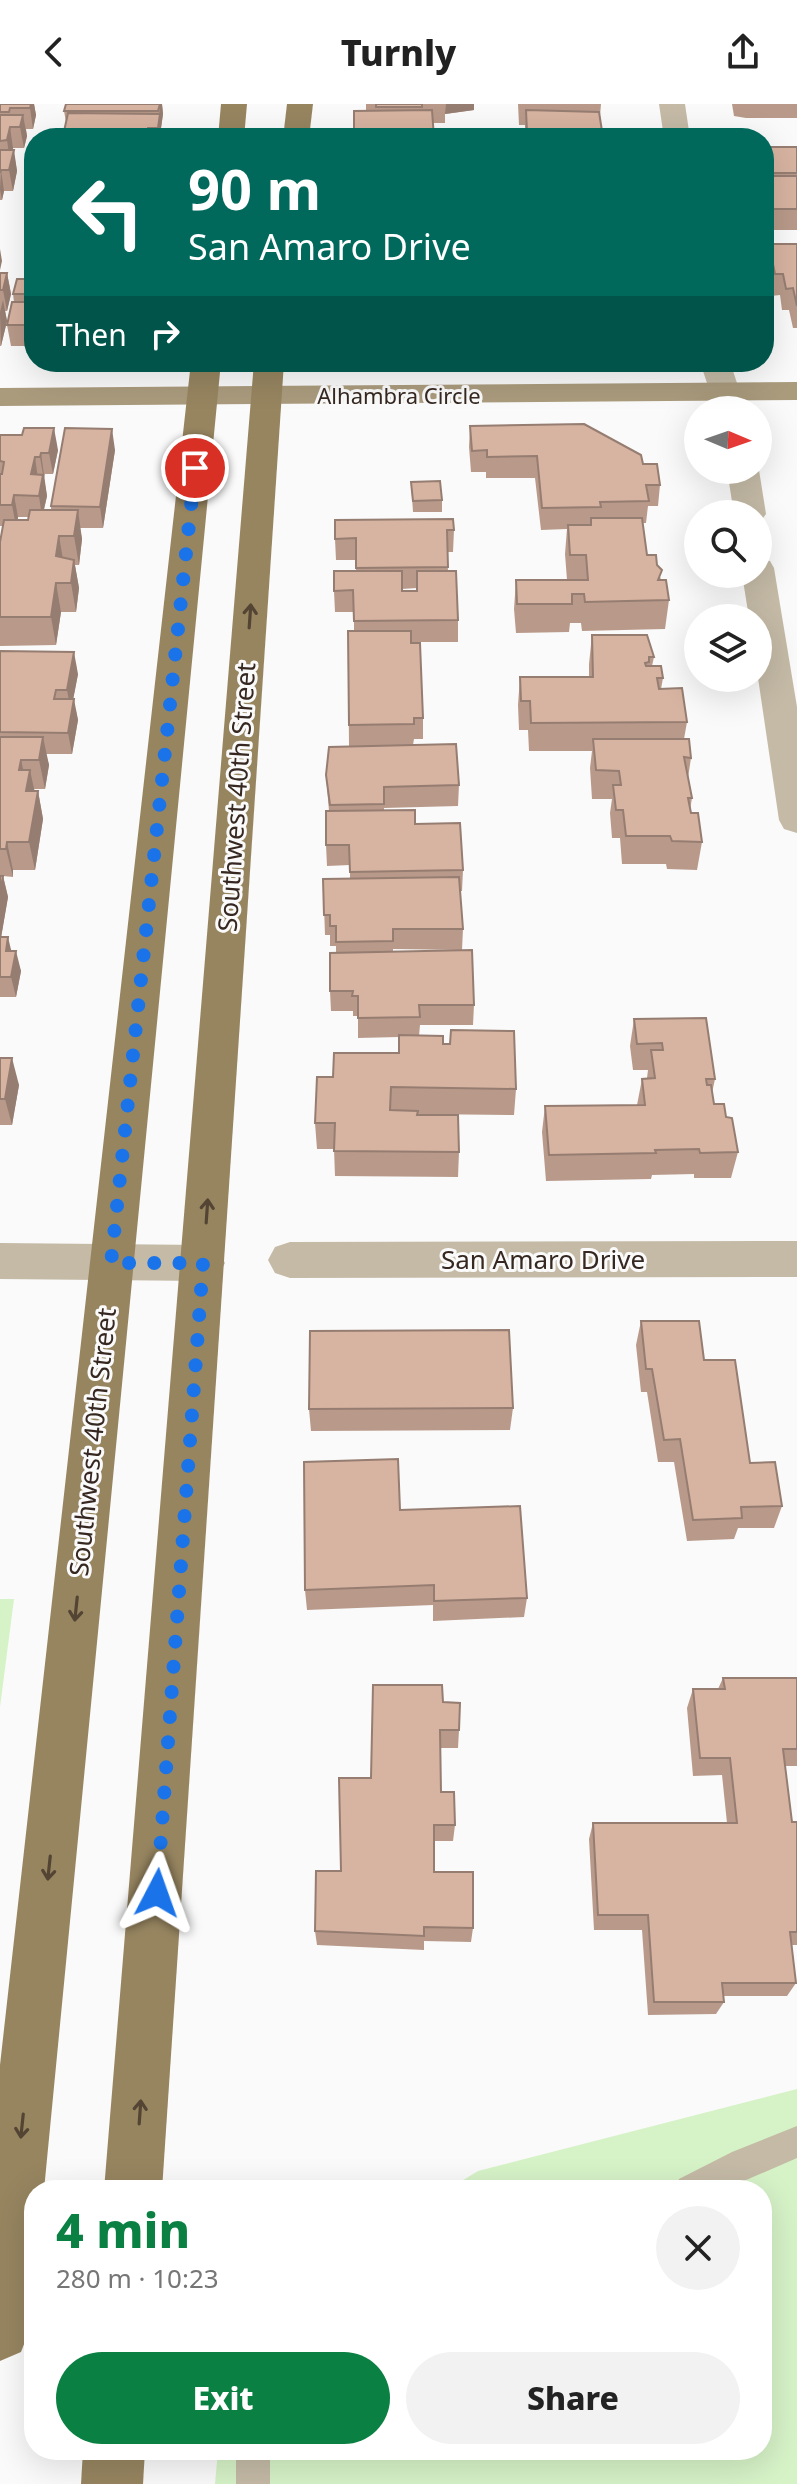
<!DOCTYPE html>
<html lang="en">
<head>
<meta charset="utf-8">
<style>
	body { margin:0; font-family:"Noto Sans",sans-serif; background:#f2f2f2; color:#222; height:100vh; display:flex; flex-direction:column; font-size:30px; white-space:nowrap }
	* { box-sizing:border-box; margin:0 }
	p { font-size:26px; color:#767676 }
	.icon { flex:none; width:44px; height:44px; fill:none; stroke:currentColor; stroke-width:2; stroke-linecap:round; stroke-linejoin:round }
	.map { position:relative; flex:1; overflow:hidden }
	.panel { position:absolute; left:24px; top:2076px; width:748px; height:280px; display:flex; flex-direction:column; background:#fff; border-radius:32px; box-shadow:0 8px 32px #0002 }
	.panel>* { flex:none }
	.guide { position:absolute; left:24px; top:24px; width:750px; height:244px; border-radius:32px; box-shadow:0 8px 32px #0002; background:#00695c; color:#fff; overflow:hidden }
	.needle { width:52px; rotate:92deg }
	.fabs { position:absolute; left:684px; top:292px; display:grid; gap:16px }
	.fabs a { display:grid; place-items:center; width:88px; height:88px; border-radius:50%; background:#fff; box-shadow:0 8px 32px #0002; font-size:40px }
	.pin { position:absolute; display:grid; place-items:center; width:68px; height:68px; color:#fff; margin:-34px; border:4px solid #fff; border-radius:50%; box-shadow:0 2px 8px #0007 }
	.me { position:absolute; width:88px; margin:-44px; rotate:4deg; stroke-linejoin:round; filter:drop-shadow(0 0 6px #0008) }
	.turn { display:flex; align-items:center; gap:28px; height:168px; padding:0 32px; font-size:36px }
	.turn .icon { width:104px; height:104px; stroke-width:2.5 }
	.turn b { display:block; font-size:56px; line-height:68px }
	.then { display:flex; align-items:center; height:76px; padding:0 32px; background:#0003; gap:16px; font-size:30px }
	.round { display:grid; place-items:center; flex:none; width:84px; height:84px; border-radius:42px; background:#f2f2f2 }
	.head { display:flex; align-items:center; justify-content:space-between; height:136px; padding:0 32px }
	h1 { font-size:48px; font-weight:800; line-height:60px; color:#0b8043 }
	.cta { display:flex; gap:16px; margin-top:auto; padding:16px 32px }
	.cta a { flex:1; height:92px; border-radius:48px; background:#0b8043; color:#fff; font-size:32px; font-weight:800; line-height:92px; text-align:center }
	.cta a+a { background:#f2f2f2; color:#222 }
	header { display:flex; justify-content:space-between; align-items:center; height:104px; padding:0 32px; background:#fff; font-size:36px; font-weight:800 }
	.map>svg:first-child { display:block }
</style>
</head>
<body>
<header><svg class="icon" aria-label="back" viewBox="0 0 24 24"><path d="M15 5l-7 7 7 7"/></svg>Turnly<svg class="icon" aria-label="share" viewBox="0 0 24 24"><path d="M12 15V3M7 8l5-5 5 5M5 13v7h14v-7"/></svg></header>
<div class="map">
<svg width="797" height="2380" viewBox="0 0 797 2380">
	<rect width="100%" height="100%" fill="#fafafa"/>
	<g fill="#d6f2c7">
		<polygon points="0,1495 14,1495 0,1603"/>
		<polygon points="797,1985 797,2380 215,2380 218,2346 762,2346 762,2086 447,2086 478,2067"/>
	</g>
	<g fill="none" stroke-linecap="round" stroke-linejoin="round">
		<g fill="#c4baa6" fill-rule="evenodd">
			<polygon points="797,2022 797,2054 723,2086 674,2086 679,2075 732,2048"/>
			<rect x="236" y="2346" width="34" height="34"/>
		</g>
		<g fill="#c4baa6" fill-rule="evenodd">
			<polygon points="659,0 685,0 690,34 664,34"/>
			<polygon points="700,258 730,258 746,306 716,306"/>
			<polygon points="727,366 759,366 766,410 761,417 758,418 758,410 734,410"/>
			<polygon points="758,454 770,457 774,464 797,603 797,729 784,725 779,716 758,574 758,514 749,514 742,470 758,470"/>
			<polygon points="797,1137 797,1173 290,1174 275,1169 268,1156 275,1143 290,1138"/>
			<polygon points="0,1139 203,1141 218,1146 225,1159 218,1172 203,1177 0,1175"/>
		</g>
		<polygon fill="#aa9b7d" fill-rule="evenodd" points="797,278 797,296 0,302 0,284"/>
		<g fill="#978560" fill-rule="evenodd">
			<polygon points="221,0 247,0 244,34 218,34"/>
			<polygon points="287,0 313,0 309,34 283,34"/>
			<path d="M191 258H221L44 2086H34C34 2139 42 2199 21 2248L0 2257V1961Z"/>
			<polygon points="254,258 284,258 162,2086 104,2086"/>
			<polygon points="83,2346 145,2346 143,2380 81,2380"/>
		</g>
	</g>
	<g fill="#b99a8a" fill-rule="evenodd">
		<polygon points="0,0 34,0 36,11 33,25 26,25 27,32 24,44 13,44 17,67 13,87 4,87 2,96 0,96"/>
		<polygon points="66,0 162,0 163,10 161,24 162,34 63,34 66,18 64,7"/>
		<polygon points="366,0 474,0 474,6 445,10 445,19 433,19 366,6"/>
		<polygon points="518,0 601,0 600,12 602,27 617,34 525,34 525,21 519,21"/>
		<polygon points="732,0 797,0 797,14 746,14 734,12"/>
		<rect x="764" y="43" width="33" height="83"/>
		<polygon points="769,140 797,140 797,224 793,224 789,206 782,206 780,191 771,192 766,161"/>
		<polygon points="0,169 7,169 11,190 7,207 5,207 7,217 1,242 0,242"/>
		<polygon points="34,175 34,242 11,242 7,221 14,198 13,190"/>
		<polygon points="470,322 643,360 660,381 658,402 648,402 646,419 643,419 647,451 657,461 661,476 669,496 665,525 582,527 581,519 570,519 569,528 516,529 514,505 516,476 567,476 565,450 567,425 541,426 535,374 486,374 486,368 471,368 469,343"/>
		<path d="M0 331 58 346 53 370H45L44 375 47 392 44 406H51V402L115 346 103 424H80L82 435 79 461H75L79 484 76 508H61L56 541 0 542V438L3 422H0ZM18 413H29L28 416H18Z"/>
		<polygon points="411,378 442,396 442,408 413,408"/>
		<path d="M454 426 453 448H447L448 467 458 516V538H411L423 614V635H414L413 641 459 681 458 702 384 704V706L415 720 463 766 462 787H460L463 825 462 846 393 845V848L474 901 473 921H420L419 932 443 940 516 985 514 1011 417 1010 459 1048 458 1073 335 1072 334 1045H317L315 1019 333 973 399 949V933L358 934V912H353V907H331L330 887 336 849V842H330V831H325L323 775H350V761L327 762 326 741 329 707 326 671 349 642 348 527H354V508H335L334 487 356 467V456H336L335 435ZM417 484V487H402V485Z"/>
		<polygon points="592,531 654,553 652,562 663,574 661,585 687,618 684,635 691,654 688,674 692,694 690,706 702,738 697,766 667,765 666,760 622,760 620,734 612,734 610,709 612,695 592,695 590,664 592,647 529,647 528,626 519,626 518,601 520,573 589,573 589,560"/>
		<polygon points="0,547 78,570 73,595 78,616 72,650 46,650 49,661 45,685 34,685 35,687 38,687 43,715 35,766 13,766 13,773 3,772 8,793 1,833 12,847 21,867 16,893 0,893"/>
		<polygon points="634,915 715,975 712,989 714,1000 726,1013 738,1048 731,1074 694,1074 694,1070 652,1071 651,1075 546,1077 542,1028 545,1002 637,1001 642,975 647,974 648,966 633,966 630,942"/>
		<polygon points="0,954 19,981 12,1021 0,1021"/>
		<polygon points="641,1217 704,1256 750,1359 782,1402 774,1424 738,1424 734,1435 687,1437 674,1358 658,1358 647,1288 641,1288 636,1241"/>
		<polygon points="513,1304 510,1326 311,1327 309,1305"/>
		<polygon points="400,1406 527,1494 524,1513 433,1517 433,1501 307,1506 305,1486"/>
		<polygon points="723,1574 797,1574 797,1662 785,1662 792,1718 797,1718 797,1841 792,1841 796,1879 787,1892 724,1892 724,1898 716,1910 648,1911 642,1826 594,1826 589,1735 593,1719 727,1719 722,1671 693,1672 687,1604 693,1585 718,1585"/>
		<polygon points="443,1598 459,1626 458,1644 440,1644 441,1688 455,1721 453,1737 434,1737 434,1768 473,1824 471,1838 424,1837 424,1846 317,1841 315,1827 341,1767 371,1674"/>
	</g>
	<g fill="#967d71">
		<polygon points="31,0 34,0 36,11 33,25 30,4"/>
		<polygon points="160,0 162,0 163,10 161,24 162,34 159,34 158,24"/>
		<polygon points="446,0 474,0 474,6 445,10"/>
		<polygon points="23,11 27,32 24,44 20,23"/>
		<polygon points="10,23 13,44 10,57 7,36"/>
		<polygon points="14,46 17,67 13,87 9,66"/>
		<polygon points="1,66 4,87 2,96 0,86"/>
		<polygon points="0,145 2,157 0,166"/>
		<polygon points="7,169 11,190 7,207 3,186"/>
		<polygon points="3,196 7,217 1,242 0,208"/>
		<polygon points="54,324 58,346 53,370 49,349"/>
		<polygon points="112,325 115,346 103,424 100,403"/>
		<polygon points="41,349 47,392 42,413 39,392 43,371 40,353"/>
		<polygon points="35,353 38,375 31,370"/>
		<polygon points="14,391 18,413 16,422 12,401"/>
		<polygon points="78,406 82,435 79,461 74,432"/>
		<polygon points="59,432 64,461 61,481 56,452"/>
		<polygon points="74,456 79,484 76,508 71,479"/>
		<polygon points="56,479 61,508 56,541 51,513"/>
		<polygon points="74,548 78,570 71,607 67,586"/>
		<polygon points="74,595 78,616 72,650 68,629"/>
		<polygon points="43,633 49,661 45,685 39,656"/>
		<polygon points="21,656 27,682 30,666 36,694 26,689 19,666"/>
		<polygon points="38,687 43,715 35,766 29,738"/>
		<polygon points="7,738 13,766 13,773 6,745"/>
		<polygon points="3,772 8,793 0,840 0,789"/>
		<polygon points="8,833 13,854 6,847"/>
		<polygon points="16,847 21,867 16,893 11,873"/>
		<polygon points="12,954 19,981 12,1021 5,995"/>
	</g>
	<g fill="#d7b3a1" stroke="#967d71" stroke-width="2">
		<polygon points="0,0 31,0 30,4 10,4 9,8 0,8"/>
		<polygon points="66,0 160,0 158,7 64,7"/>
		<rect x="376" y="0" width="46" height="3"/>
		<polygon points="432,6 434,34 354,34 354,7"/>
		<polygon points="526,6 599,8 602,27 616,27 617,34 544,34 543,29 527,29"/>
		<polygon points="68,9 160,10 158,24 148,24 146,34 107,34 108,32 63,32"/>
		<polygon points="0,11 23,11 20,23 10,23 7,36 0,37"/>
		<rect x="764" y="43" width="33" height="26"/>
		<polygon points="0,46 14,46 9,66 1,66 0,69"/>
		<rect x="764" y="72" width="33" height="33"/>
		<polygon points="769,140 797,140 797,202 793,184 786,185 783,170 775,170"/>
		<polygon points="0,169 7,169 3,186 0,186"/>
		<polygon points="17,175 34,175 34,221 7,221 12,198 27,198 29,190 13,190"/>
		<polygon points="584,320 641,351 643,360 657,360 660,381 646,381 649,397 600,398 601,403 542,404 537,352 487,353 487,346 472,347 470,322"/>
		<polygon points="24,324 54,324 49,349 41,349 40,353 35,353 31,370 43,371 39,392 14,391 12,401 0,401 0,370 2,370 4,358 0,357 0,331 22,331"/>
		<polygon points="65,324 112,325 100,403 51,402"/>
		<polygon points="440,377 442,396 413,397 411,378"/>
		<polygon points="30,406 78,406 74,432 59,432 56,452 74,456 71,479 56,479 51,513 0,513 0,438 4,416 28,416"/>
		<polygon points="591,414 642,414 647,451 656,451 657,461 662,466 658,476 666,476 669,496 585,498 584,490 572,490 572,500 517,500 516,476 588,476 586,451 570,451 568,421 591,421"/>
		<polygon points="453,415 454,426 447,426 448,463 356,464 356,434 335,435 335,416"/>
		<polygon points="334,467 402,467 402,487 417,487 417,467 456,467 458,516 354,517 353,486 334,487"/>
		<polygon points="348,527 411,527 411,539 420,539 423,614 414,614 414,620 349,621"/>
		<polygon points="592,531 647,531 654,553 649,553 649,558 645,559 646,562 661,562 663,574 657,574 659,585 682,584 687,618 531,619 530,597 521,597 520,573 593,573"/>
		<polygon points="0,547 74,548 67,586 56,586 54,595 74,595 68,629 0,628"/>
		<polygon points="0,633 43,633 39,656 21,656 19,666 30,666 26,687 38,687 29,738 7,738 6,745 0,745"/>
		<polygon points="593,635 689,635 691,654 684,653 692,694 688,694 691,709 698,709 702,738 672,737 670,732 626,732 623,706 616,706 613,681 621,681 619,667 596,666"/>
		<polygon points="456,640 459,681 384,683 384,700 330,701 326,671 329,643"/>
		<polygon points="415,706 415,720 460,719 463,766 350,768 349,741 326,741 326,707"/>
		<polygon points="0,772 3,772 0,789"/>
		<polygon points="459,773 463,825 393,825 393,837 336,838 336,822 330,822 330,811 324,811 323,775"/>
		<polygon points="0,833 8,833 6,847 16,847 11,873 0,873"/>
		<polygon points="472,846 474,901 419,901 420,913 358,914 358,892 352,892 353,887 330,887 330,849"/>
		<polygon points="706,914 715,975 706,975 707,981 711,981 714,1000 724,1000 726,1013 732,1014 738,1048 700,1049 699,1045 655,1046 656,1049 549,1051 545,1002 645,1001 642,975 655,974 651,946 663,946 662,939 637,940 634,915"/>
		<polygon points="451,926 514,927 516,985 391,983 390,1006 418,1007 417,1011 458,1011 459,1048 334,1047 335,1019 315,1019 317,973 333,973 334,949 399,949 399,931 443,932 443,940 450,940"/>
		<polygon points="0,954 12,954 5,995 0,995"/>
		<polygon points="641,1217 699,1217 704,1256 735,1256 750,1359 775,1358 782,1402 741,1403 742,1414 693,1416 680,1335 664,1336 652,1265 646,1265"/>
		<polygon points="509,1226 513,1304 309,1305 310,1227"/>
		<polygon points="398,1355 400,1406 520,1402 527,1494 434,1497 434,1481 305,1486 304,1358"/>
		<polygon points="723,1574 797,1574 797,1645 783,1645 792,1718 797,1718 797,1828 790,1828 796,1879 722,1879 724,1898 654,1898 648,1811 598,1811 593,1719 737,1719 730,1654 700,1654 693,1585 725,1585"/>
		<polygon points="373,1581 442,1581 443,1598 460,1599 459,1626 440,1626 441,1688 454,1688 455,1721 434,1721 434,1768 473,1768 473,1824 424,1823 424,1832 315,1827 316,1767 341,1767 339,1674 371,1674"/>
	</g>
	<defs><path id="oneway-shaft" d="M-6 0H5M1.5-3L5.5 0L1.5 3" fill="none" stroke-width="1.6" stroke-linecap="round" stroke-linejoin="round" transform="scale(2)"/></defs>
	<g stroke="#534434">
		<use href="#oneway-shaft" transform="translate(250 512) rotate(-86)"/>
		<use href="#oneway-shaft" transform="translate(207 1107) rotate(-86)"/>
		<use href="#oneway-shaft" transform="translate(76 1505) rotate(96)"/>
		<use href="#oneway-shaft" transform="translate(49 1764) rotate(96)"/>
		<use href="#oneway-shaft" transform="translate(140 2008) rotate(-86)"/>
		<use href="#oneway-shaft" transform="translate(22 2022) rotate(96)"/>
	</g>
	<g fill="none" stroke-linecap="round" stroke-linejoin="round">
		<polyline stroke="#1a73e8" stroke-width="14" stroke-dasharray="0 25.2" points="157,1789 203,1159 111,1159 195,364"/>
	</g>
	<g text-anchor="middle" stroke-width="6" stroke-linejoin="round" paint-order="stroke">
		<g font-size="22" fill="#362821" stroke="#fafafa">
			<text x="399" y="300">Alhambra Circle</text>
		</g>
		<g font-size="26" fill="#362821" stroke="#fafafa">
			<text transform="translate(237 693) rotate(-86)" y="9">Southwest 40th Street</text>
			<text x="543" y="1165">San Amaro Drive</text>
			<text transform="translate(93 1338) rotate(-84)" y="9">Southwest 40th Street</text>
		</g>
	</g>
</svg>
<div class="fabs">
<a><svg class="needle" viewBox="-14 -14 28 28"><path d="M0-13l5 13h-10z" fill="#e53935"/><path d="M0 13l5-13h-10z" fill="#767676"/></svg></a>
<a><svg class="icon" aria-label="search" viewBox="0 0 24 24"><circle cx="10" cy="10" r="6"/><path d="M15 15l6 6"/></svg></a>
<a><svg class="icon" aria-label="layers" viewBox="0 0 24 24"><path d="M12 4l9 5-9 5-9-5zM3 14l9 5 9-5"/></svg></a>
</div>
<div class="pin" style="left:195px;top:364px;background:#d93025"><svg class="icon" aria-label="arrive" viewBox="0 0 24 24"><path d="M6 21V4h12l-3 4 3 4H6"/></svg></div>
<svg class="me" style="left:157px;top:1789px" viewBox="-20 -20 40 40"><path d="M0-17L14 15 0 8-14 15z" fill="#1a73e8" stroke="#fff" stroke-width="4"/></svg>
<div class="guide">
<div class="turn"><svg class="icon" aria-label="left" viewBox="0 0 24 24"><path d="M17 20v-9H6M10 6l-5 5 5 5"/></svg><div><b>90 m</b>San Amaro Drive</div></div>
<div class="then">Then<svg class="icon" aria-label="right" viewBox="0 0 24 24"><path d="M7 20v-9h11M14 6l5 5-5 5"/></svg></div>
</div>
<section class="panel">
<div class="head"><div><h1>4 min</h1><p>280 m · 10:23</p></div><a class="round"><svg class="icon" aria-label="close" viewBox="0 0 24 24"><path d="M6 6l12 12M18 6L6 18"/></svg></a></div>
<div class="cta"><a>Exit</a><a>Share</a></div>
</section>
</div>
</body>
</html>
